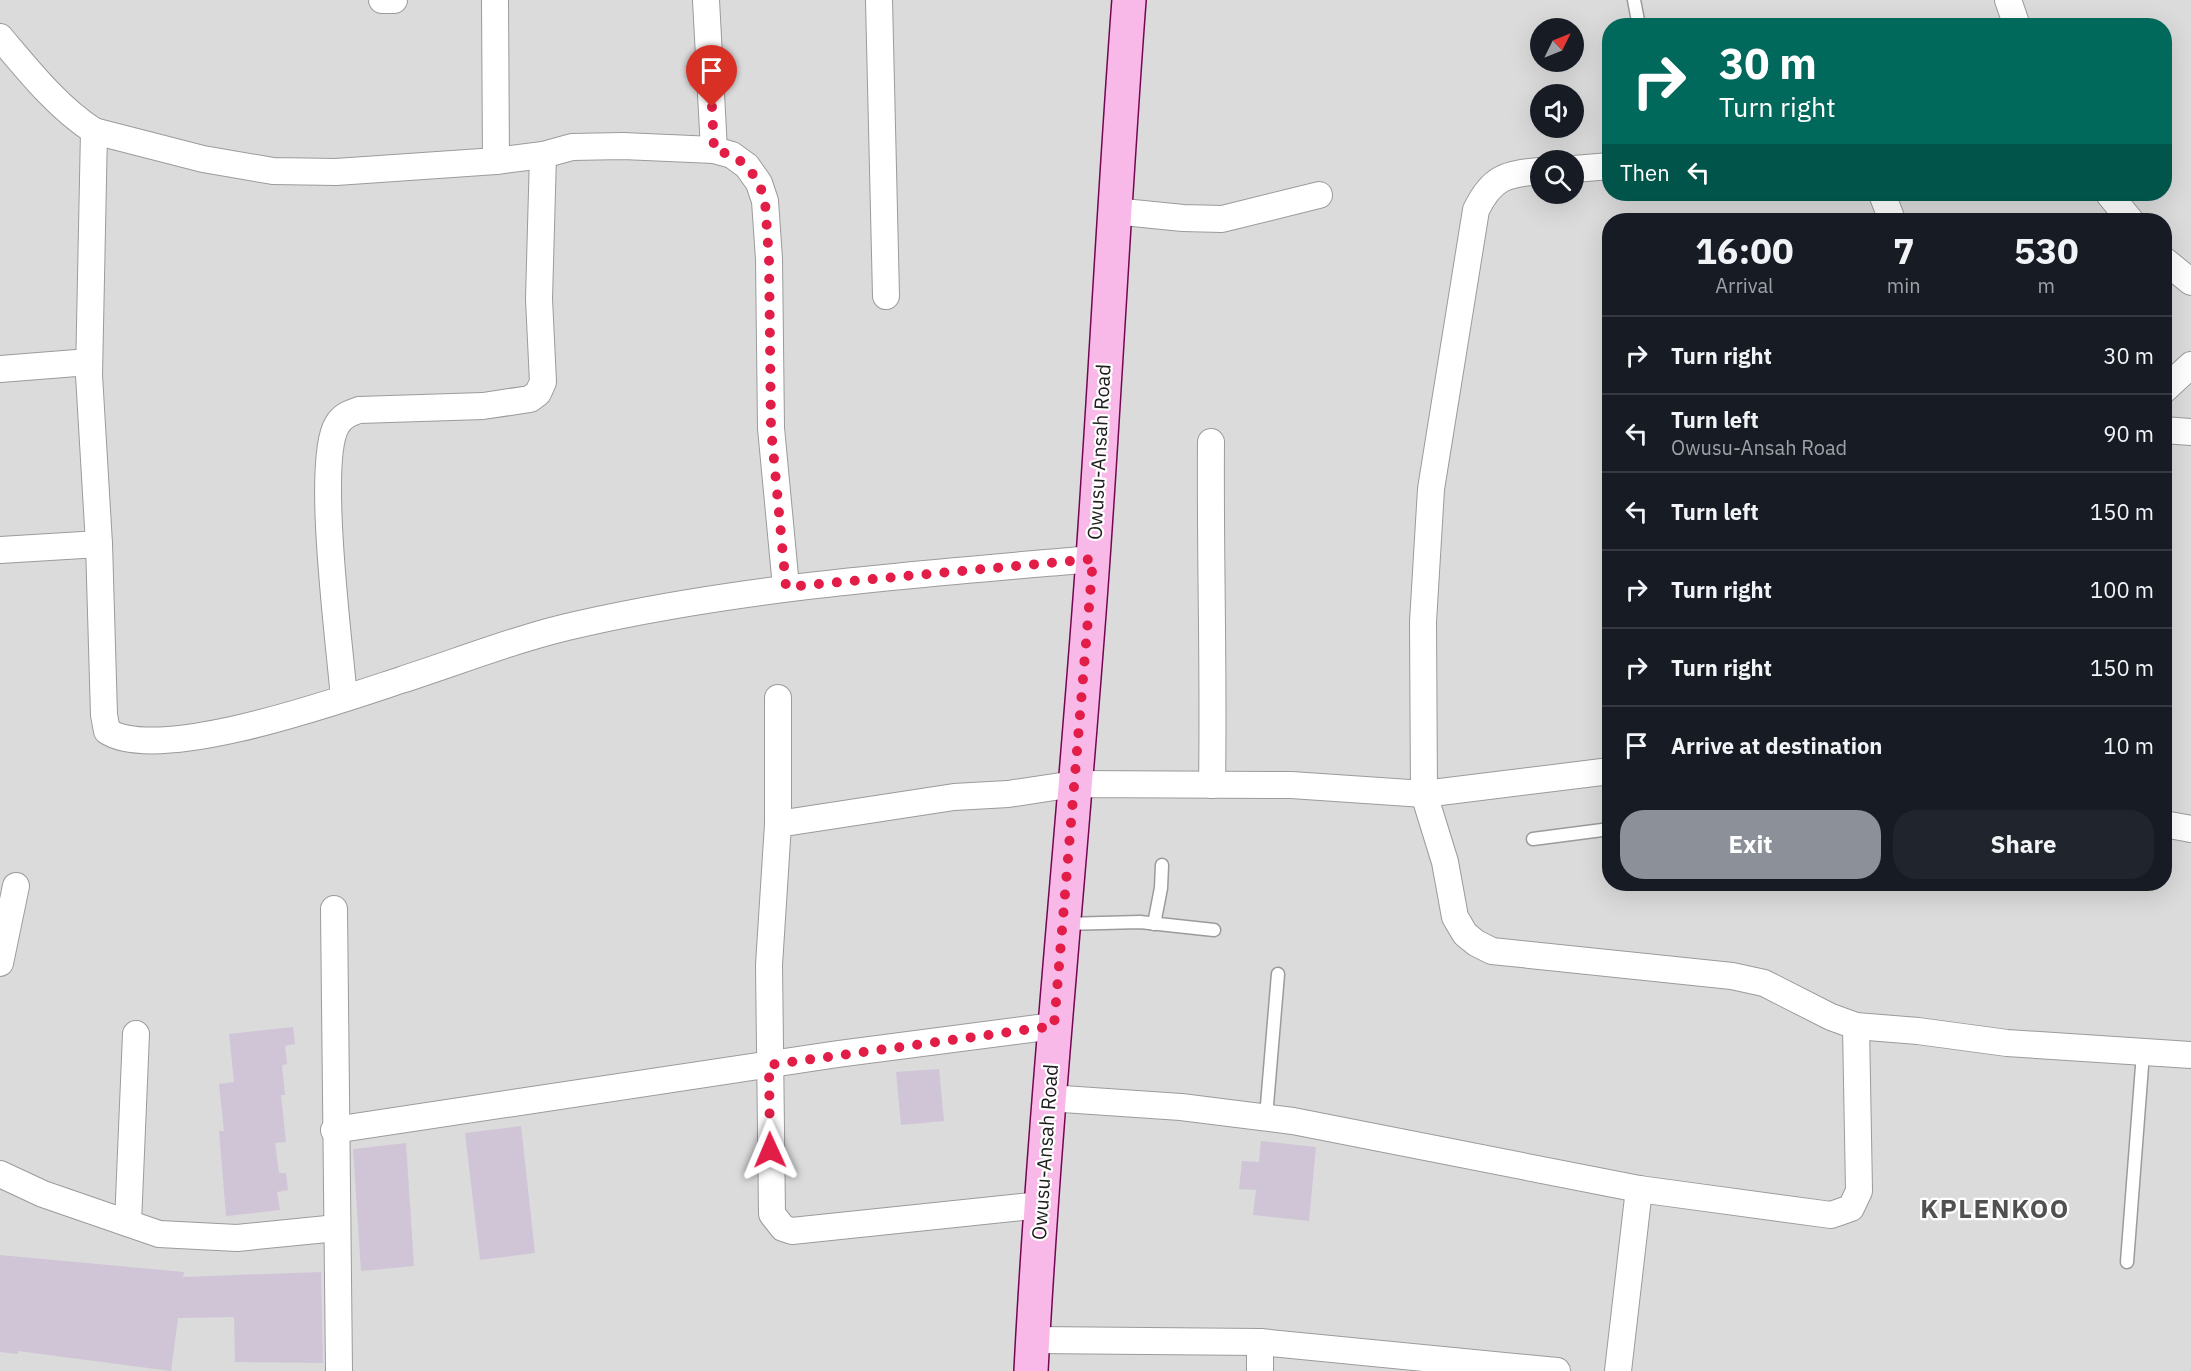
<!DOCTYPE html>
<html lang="en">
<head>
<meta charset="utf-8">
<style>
	body { margin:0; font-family:"IBM Plex Sans",sans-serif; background:#20242c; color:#f1f3f6; height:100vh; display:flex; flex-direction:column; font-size:22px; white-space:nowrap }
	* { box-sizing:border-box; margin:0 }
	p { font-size:20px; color:#9ea1a6 }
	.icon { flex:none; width:33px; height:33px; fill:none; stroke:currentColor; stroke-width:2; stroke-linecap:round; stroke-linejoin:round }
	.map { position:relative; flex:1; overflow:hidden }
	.sheet { position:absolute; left:1602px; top:213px; width:570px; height:678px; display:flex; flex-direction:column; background:#171b24; border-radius:24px; box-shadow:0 6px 24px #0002 }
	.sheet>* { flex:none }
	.hud { position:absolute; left:1602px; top:18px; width:570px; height:183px; border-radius:24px; box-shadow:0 6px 24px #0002; background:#00695c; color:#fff; overflow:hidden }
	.needle { width:39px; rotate:47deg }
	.controls { position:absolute; left:1530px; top:18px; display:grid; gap:12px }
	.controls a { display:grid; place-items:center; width:54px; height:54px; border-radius:50%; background:#171b24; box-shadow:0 6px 24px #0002; font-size:30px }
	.pin { position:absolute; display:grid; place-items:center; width:51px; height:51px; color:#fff; margin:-62px -26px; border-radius:50% 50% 50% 0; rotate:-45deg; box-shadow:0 0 6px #0007 }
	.pin .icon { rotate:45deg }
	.me { position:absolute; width:66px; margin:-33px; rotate:359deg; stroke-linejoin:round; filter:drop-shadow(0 0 4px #0008) }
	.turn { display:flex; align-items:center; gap:21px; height:126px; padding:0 18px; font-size:27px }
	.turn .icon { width:78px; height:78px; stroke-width:2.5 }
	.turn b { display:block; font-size:42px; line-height:51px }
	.then { display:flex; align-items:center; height:57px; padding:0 18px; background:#0003; gap:12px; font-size:22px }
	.eta { display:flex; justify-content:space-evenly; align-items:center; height:102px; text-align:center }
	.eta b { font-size:36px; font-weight:700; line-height:42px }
	.action { display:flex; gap:12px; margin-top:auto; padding:12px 18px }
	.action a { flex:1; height:69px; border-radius:24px; background:#8c9099; color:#fff; font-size:24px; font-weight:700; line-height:69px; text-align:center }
	.action a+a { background:#20242c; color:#f1f3f6 }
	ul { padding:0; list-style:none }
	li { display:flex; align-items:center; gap:18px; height:78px; padding:0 18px; border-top:2px solid #363941 }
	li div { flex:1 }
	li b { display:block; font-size:22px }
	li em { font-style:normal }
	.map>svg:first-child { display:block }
</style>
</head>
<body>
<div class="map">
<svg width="2191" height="1371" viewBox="0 0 2191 1371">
	<rect width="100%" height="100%" fill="#eee4ef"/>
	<path fill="#dbdbdc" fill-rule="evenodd" d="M0 0H2191V1371H0ZM1610 26H2164V194H1610ZM1540 28H1574V62H1540ZM1540 94H1574V128H1540ZM1540 160H1574V194H1540ZM1610 220H2164V884H1610Z"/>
	<g fill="#d0c5d6">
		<polygon points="293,1027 295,1044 285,1046 287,1064 282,1065 285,1095 281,1095 286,1142 275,1143 279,1173 286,1173 288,1190 277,1192 280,1210 226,1216 219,1131 224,1131 219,1084 234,1082 229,1034"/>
		<polygon points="939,1069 944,1121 901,1125 896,1072"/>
		<polygon points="521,1126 535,1253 480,1260 465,1133"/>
		<polygon points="1261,1141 1316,1147 1309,1221 1253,1215 1256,1190 1239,1189 1242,1161 1259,1162"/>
		<polygon points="406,1143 414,1266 361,1271 353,1149"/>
		<polygon points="0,1255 184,1272 183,1277 321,1272 323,1363 235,1362 234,1317 178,1318 171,1371 18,1351 18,1354 0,1352"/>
	</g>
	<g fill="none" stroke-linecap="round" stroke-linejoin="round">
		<defs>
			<g id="lane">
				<polyline points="1634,0 1639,26"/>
				<polyline points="1533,839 1610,829"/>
				<polyline points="1064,924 1140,922 1214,930"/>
				<polyline points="1154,924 1161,888 1162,865"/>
				<polyline points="1266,1117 1278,974"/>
				<polyline points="2127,1262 2143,1053"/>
			</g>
			<g id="street">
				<polyline points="382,0 394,0"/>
				<polyline points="495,0 496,161"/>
				<polyline points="706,0 714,150"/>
				<polyline points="879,0 886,296"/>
				<polyline points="2008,0 2017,26"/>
				<path d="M0 37C28 70 57 107 94 131L89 375 99 544 104 715 107 731C158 765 343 699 401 680 460 661 520 637 580 624 749 586 921 574 1093 559"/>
				<polyline points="94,131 203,159 273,171 336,172 496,161 543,155 572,147 623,146 714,150 732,155 747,166 759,183 765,201 769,259 771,428 786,587"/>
				<polyline points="1574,169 1610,166"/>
				<path d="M1540 171C1506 174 1492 177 1476 210L1431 489 1423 622 1424 794 1445 862 1455 917 1465 934 1476 943 1492 951 1732 976 1764 983 1831 1017 1856 1026 1918 1031 2007 1043 2191 1055"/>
				<polyline points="1882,194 1892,220"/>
				<polyline points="2109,194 2130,220"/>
				<polyline points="1113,211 1183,218 1222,219 1319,195"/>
				<polyline points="2164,260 2191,282"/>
				<polyline points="0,369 89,362"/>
				<polyline points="2164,390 2191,365"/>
				<polyline points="2164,430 2191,432"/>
				<path d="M1211 442C1210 556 1214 670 1212 785"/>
				<polyline points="0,550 99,544"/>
				<path d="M344 698C340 648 315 461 337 425 342 416 350 413 359 410L483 406 530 399 538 393 543 382 539 299 543 155"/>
				<polyline points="778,698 778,824"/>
				<polyline points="2164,824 2191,829"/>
				<polyline points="334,909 339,1371"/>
				<polyline points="0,963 16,886"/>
				<polyline points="1048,1098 1181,1107 1293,1121 1639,1189 1831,1215 1851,1208 1859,1191 1856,1026"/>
				<polyline points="334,1130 838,1054 1054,1026"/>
				<polyline points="0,1174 43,1194 159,1234 237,1238 337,1228"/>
				<polyline points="1041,1205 792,1231 783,1228 772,1214 769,965 778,824 954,797 1008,794 1074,784 1291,785 1424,794 1610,771"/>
				<polyline points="128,1223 136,1034"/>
				<polyline points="1033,1340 1260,1342 1557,1371"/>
				<polyline points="1260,1342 1260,1371"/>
				<polyline points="1618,1371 1639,1189"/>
			</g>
			<path id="secondary" d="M1031 1371C1045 1100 1074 829 1093 558 1106 372 1115 186 1129 0"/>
		</defs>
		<use href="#lane" stroke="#9b9b9b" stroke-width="15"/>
		<use href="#street" stroke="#9b9b9b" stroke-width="28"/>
		<use href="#secondary" stroke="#750651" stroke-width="36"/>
		<use href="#lane" stroke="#fff" stroke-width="12"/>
		<use href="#street" stroke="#fff" stroke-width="26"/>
		<use href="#secondary" stroke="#f9b9e8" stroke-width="33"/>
	</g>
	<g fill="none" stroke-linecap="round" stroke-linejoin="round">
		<polyline stroke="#e11d48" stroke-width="10" stroke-dasharray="0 18" points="712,107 714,150 732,155 747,166 759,183 765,201 769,259 771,428 786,587 1093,559 1054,1026 769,1065 770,1150"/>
	</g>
	<g text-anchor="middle" stroke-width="4.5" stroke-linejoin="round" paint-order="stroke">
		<g font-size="20" fill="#1e1e1e" stroke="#fff">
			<text transform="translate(1099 452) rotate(-87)" y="7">Owusu-Ansah Road</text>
			<text transform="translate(1045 1152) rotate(-86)" y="7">Owusu-Ansah Road</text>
		</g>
		<g font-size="26" font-weight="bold" letter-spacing="1.5" fill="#515151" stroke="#fff">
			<text x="1995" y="1218">KPLENKOO</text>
		</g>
	</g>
</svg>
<div class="controls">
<a><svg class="needle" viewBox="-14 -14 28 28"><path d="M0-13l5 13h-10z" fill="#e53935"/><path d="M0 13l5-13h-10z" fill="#9ea1a6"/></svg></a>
<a><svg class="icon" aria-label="sound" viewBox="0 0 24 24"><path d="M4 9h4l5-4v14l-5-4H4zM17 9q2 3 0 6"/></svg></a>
<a><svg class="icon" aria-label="search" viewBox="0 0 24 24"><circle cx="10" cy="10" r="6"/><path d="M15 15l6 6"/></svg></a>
</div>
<div class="pin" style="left:712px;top:107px;background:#d93025"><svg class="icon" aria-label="arrive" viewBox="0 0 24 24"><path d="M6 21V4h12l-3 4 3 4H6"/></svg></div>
<svg class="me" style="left:770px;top:1150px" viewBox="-20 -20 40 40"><path d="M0-17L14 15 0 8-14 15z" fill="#e11d48" stroke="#fff" stroke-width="4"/></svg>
<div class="hud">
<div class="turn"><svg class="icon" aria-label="right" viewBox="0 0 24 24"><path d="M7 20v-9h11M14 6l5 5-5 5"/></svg><div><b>30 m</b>Turn right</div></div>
<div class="then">Then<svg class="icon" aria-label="left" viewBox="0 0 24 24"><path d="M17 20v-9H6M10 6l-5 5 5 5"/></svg></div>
</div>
<section class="sheet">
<div class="eta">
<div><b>16:00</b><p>Arrival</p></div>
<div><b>7</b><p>min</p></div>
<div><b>530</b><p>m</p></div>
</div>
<ul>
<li><svg class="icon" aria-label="right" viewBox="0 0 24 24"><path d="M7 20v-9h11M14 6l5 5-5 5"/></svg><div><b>Turn right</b></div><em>30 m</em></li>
<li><svg class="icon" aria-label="left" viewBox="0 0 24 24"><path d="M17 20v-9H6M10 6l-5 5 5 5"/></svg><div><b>Turn left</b><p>Owusu-Ansah Road</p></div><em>90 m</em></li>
<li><svg class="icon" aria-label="left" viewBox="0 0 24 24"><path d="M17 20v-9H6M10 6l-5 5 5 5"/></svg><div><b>Turn left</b></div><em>150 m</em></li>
<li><svg class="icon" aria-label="right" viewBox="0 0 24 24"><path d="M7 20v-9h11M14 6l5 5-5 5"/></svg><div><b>Turn right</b></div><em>100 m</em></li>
<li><svg class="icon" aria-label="right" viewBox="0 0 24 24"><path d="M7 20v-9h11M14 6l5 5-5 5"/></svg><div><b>Turn right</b></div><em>150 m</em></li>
<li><svg class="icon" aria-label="arrive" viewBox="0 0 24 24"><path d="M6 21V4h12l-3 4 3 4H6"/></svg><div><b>Arrive at destination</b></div><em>10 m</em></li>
</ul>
<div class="action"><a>Exit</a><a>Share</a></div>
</section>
</div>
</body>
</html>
